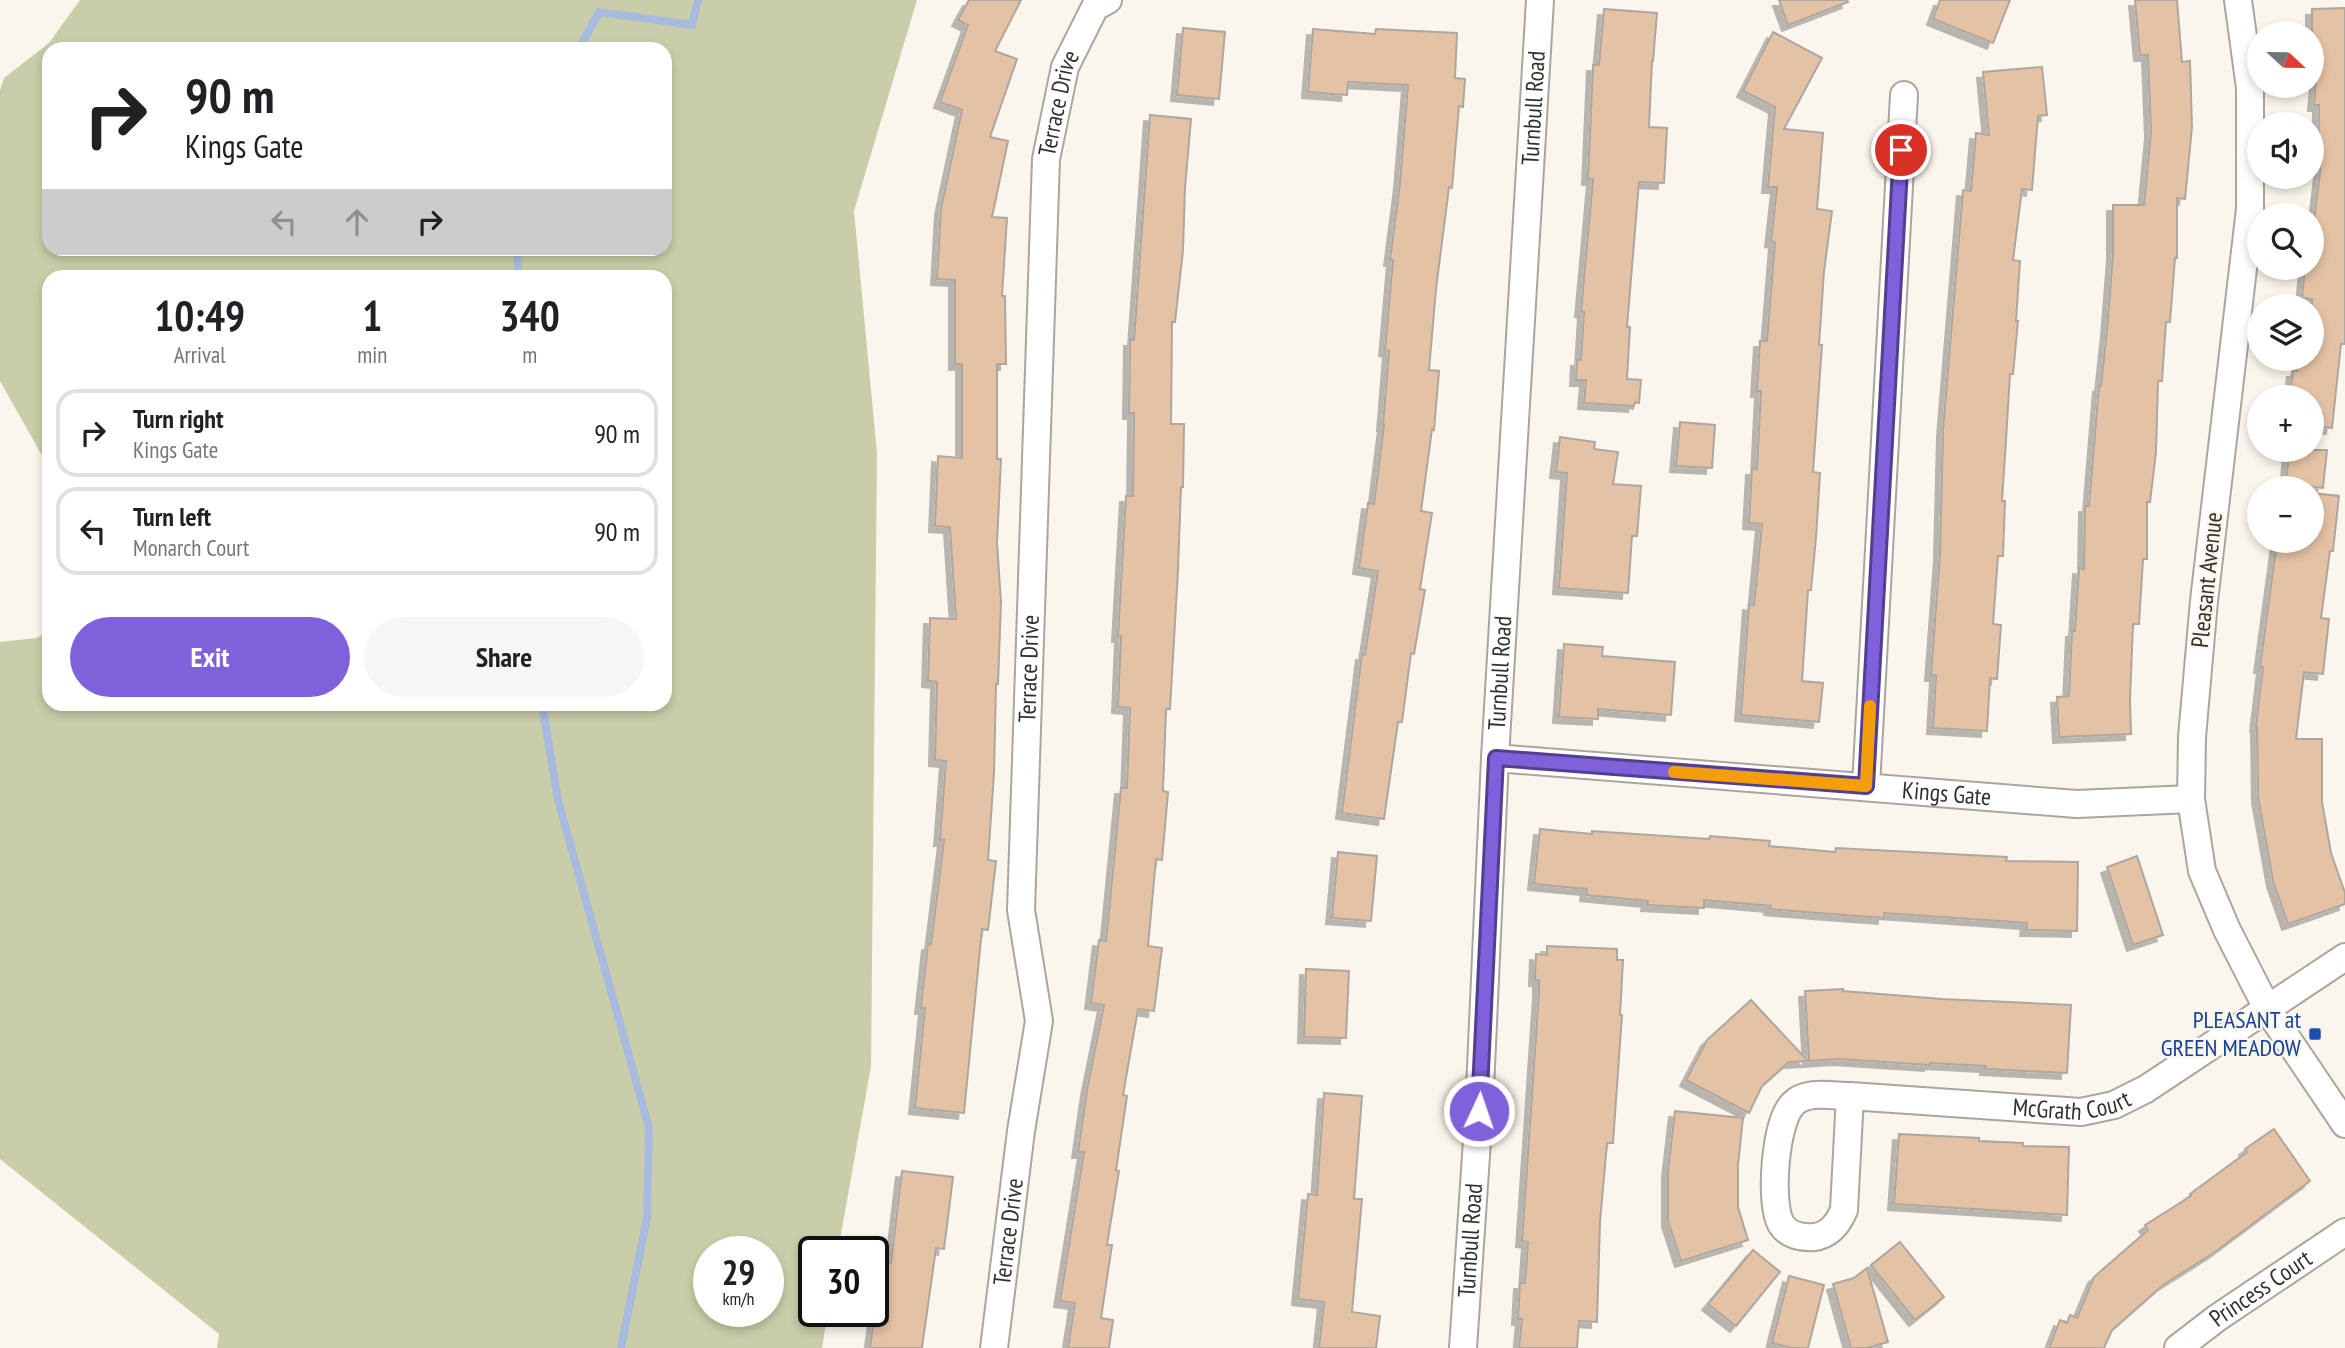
<!DOCTYPE html>
<html lang="en">
<head>
<meta charset="utf-8">
<style>
	body { margin:0; font-family:"PT Sans Narrow",sans-serif; background:#f6f6f6; color:#202124; height:100vh; display:flex; flex-direction:column; font-size:26px; white-space:nowrap }
	* { box-sizing:border-box; margin:0 }
	p { font-size:23px; color:#757577 }
	.icon { flex:none; width:38px; height:38px; fill:none; stroke:currentColor; stroke-width:2; stroke-linecap:round; stroke-linejoin:round }
	.map { position:relative; flex:1; overflow:hidden }
	.details { position:absolute; left:42px; top:270px; width:630px; height:441px; display:flex; flex-direction:column; background:#fff; border-radius:21px; box-shadow:0 4px 10px #0003 }
	.details>* { flex:none }
	.guide { position:absolute; left:42px; top:42px; width:630px; height:214px; border-radius:21px; box-shadow:0 4px 10px #0003; background:#fff; color:#202124; overflow:hidden }
	.needle { width:46px; rotate:112deg }
	.fabs { position:absolute; left:2247px; top:21px; display:grid; gap:14px }
	.fabs a { display:grid; place-items:center; width:77px; height:77px; border-radius:50%; background:#fff; box-shadow:0 4px 10px #0003; font-size:35px }
	.speed { position:absolute; left:693px; top:1236px; display:flex; gap:14px; font-size:35px; font-weight:700; text-align:center }
	.speed>* { display:grid; place-content:center; width:91px; height:91px; border-radius:50%; background:#fff; box-shadow:0 4px 10px #0003; line-height:1 }
	.speed small { font-size:18px; font-weight:400 }
	.speed .limit { border:4px solid #111; border-radius:10px; background:#fff; color:#111 }
	.pin { position:absolute; display:grid; place-items:center; width:60px; height:60px; color:#fff; margin:-30px; border:4px solid #fff; border-radius:50%; box-shadow:0 2px 7px #0007 }
	.me { position:absolute; width:77px; margin:-38px; rotate:3deg; stroke-linejoin:round; filter:drop-shadow(0 0 5px #0008) }
	.turn { display:flex; align-items:center; gap:24px; height:147px; padding:0 28px; font-size:32px }
	.turn .icon { width:91px; height:91px; stroke-width:2.5 }
	.turn b { display:block; font-size:49px; line-height:60px }
	.lanes { display:flex; align-items:center; height:66px; padding:0 28px; background:#0003; justify-content:center; gap:35px; direction:ltr }
	.lanes .off { opacity:.35 }
	.eta { display:flex; justify-content:space-evenly; align-items:center; height:119px; text-align:center }
	.eta b { font-size:42px; font-weight:800; line-height:49px }
	.cta { display:flex; gap:14px; margin-top:auto; padding:14px 28px }
	.cta a { flex:1; height:80px; border-radius:42px; background:#8061dc; color:#fff; font-size:28px; font-weight:800; line-height:80px; text-align:center }
	.cta a+a { background:#f6f6f6; color:#202124 }
	ul { padding:0; list-style:none }
	li { display:flex; align-items:center; gap:21px; height:88px; margin:0 14px 10px; padding:0 14px; border:4px solid #e0e0e0; border-radius:21px }
	li div { flex:1 }
	li b { display:block; font-size:26px }
	li em { font-style:normal }
	.map>svg:first-child { display:block }
</style>
</head>
<body>
<div class="map">
<svg width="2345" height="1348" viewBox="0 0 2345 1348">
	<defs>
		<filter id="shadow"><feDropShadow dx="-6" dy="6" stdDeviation="0" flood-color="#0004"/></filter>
	</defs>
	<rect width="100%" height="100%" fill="#fbf6ed"/>
	<path fill="#c9cda8" fill-rule="evenodd" d="M80 0H917L854 211 877 453 871 1066 838 1251H814V1311H828L822 1348H217L219 1334 0 1159V642L36 638 49 632V704H665V276H49V468L0 381V90L4 78 49 43ZM49 49H665V248H49ZM768 1251V1311H709V1251Z"/>
	<g fill="none" stroke-linecap="round" stroke-linejoin="round">
		<g stroke="#a8bbdf" stroke-width="8">
			<polyline points="579,49 599,12 692,25 698,0"/>
			<polyline points="517,248 518,276"/>
			<polyline points="542,704 558,800 649,1128 647,1218 621,1348"/>
		</g>
	</g>
	<g fill="#e4c2a5" stroke="#aea69f" stroke-width="2" filter="url(#shadow)">
		<polygon points="969,0 1021,0 995,51 1017,59 990,137 1008,141 992,217 1007,218 1002,296 1005,296 1006,364 997,364 997,459 1001,459 997,543 1001,602 998,684 996,684 994,773 988,860 996,861 988,930 982,929 964,1113 915,1108 925,1008 921,1008 928,944 931,944 944,840 940,840 946,761 935,760 937,682 928,681 930,618 956,619 950,527 935,526 938,456 962,458 962,364 955,364 955,280 937,279 941,209 962,110 940,102 968,25 958,20"/>
		<polygon points="1779,0 1847,0 1848,2 1788,25"/>
		<polygon points="1940,0 2010,0 1993,43 1933,19"/>
		<polygon points="2135,0 2177,0 2182,62 2190,61 2192,127 2185,199 2177,198 2177,258 2175,258 2170,322 2166,322 2162,381 2158,381 2156,452 2150,502 2147,502 2147,559 2143,559 2139,624 2133,624 2130,700 2131,734 2059,737 2057,697 2069,696 2072,631 2075,631 2079,568 2084,569 2085,506 2089,506 2099,386 2101,386 2107,330 2113,254 2113,205 2144,205 2151,132 2148,55 2140,55"/>
		<polygon points="2345,8 2345,344 2341,344 2332,428 2312,426 2312,397 2290,397 2293,371 2297,371 2299,359 2312,359 2312,299 2302,298 2305,268 2312,268 2312,239 2321,163 2318,163 2319,105 2314,105 2318,55 2312,55 2312,9"/>
		<polygon points="1604,9 1657,13 1653,61 1652,61 1649,127 1667,128 1664,183 1639,182 1627,327 1630,327 1627,379 1641,380 1639,403 1635,402 1634,406 1584,403 1586,380 1576,380 1577,360 1581,360 1584,312 1581,311 1593,179 1588,179 1593,65 1599,65"/>
		<polygon points="1183,28 1225,32 1219,99 1177,95"/>
		<polygon points="1313,29 1375,34 1376,29 1457,33 1455,78 1465,79 1463,107 1459,106 1452,188 1449,187 1436,289 1429,370 1439,371 1434,430 1432,429 1421,511 1432,513 1420,589 1425,590 1414,654 1411,653 1402,722 1398,722 1384,819 1342,813 1362,654 1365,655 1378,571 1359,568 1368,503 1374,504 1384,425 1383,425 1389,351 1385,350 1393,260 1390,260 1400,183 1408,85 1348,82 1347,95 1308,92"/>
		<polygon points="1773,32 1822,58 1784,129 1823,133 1817,209 1832,211 1824,271 1819,345 1822,345 1813,472 1820,473 1816,538 1811,590 1808,590 1802,681 1823,683 1819,722 1741,715 1749,604 1754,605 1762,524 1749,523 1752,469 1757,469 1761,391 1757,391 1760,341 1767,341 1775,242 1771,241 1777,187 1768,187 1775,107 1743,91"/>
		<polygon points="2042,67 2047,115 2038,116 2032,190 2022,189 2013,260 2020,261 2016,321 2018,321 2013,374 2010,374 2006,440 2002,501 2005,501 2003,556 1998,556 1993,624 2001,625 1997,679 1990,678 1987,731 1933,728 1936,675 1931,675 1940,554 1943,430 1963,190 1971,191 1976,133 1989,135 1983,72"/>
		<polygon points="1150,115 1191,119 1185,188 1183,250 1175,322 1172,322 1171,424 1184,424 1183,487 1181,487 1178,570 1170,709 1166,709 1163,791 1168,792 1162,860 1156,859 1148,946 1162,948 1154,1011 1138,1009 1123,1095 1127,1096 1116,1170 1119,1171 1107,1245 1112,1245 1101,1318 1113,1320 1109,1348 1068,1348 1075,1303 1060,1301 1084,1152 1078,1152 1087,1090 1104,1005 1091,1003 1099,940 1106,941 1121,788 1127,788 1130,708 1118,707 1121,636 1118,636 1126,496 1133,496 1134,413 1129,413 1130,340 1134,340"/>
		<polygon points="1680,422 1715,425 1712,468 1676,466"/>
		<polygon points="1560,437 1595,442 1594,449 1618,452 1613,484 1641,486 1637,536 1632,536 1628,593 1559,588 1567,473 1556,472"/>
		<polygon points="2289,450 2327,450 2323,488 2286,484"/>
		<polygon points="2312,493 2339,496 2333,551 2330,551 2321,618 2329,619 2323,674 2304,672 2296,739 2322,739 2322,802 2331,853 2345,893 2345,904 2288,924 2273,881 2258,797 2257,727 2256,726 2263,667 2260,667 2277,541 2312,541"/>
		<polygon points="1564,644 1603,647 1602,656 1675,662 1671,715 1598,709 1598,719 1559,717"/>
		<polygon points="1540,829 1592,834 1592,831 1709,839 1710,836 1770,841 1769,846 1835,852 1836,848 2007,857 2006,861 2078,862 2077,931 2026,930 2027,923 1884,913 1884,918 1831,914 1770,909 1771,906 1704,900 1704,908 1647,905 1648,901 1586,895 1587,889 1534,884"/>
		<polygon points="1338,852 1377,856 1371,921 1332,918"/>
		<polygon points="2137,856 2163,935 2133,945 2107,867"/>
		<polygon points="1547,946 1617,949 1617,960 1623,960 1620,1015 1622,1015 1613,1143 1607,1143 1600,1222 1597,1322 1579,1321 1577,1348 1519,1348 1522,1319 1518,1319 1520,1283 1525,1283 1528,1242 1522,1241 1539,992 1539,980 1535,980 1536,954 1547,955"/>
		<polygon points="1306,969 1349,971 1346,1038 1304,1037"/>
		<polygon points="1843,989 1843,991 1942,999 2071,1005 2067,1073 1986,1069 1986,1066 1930,1063 1930,1065 1839,1059 1809,1061 1805,991"/>
		<polygon points="1751,1000 1808,1061 1789,1062 1762,1086 1749,1113 1686,1080 1707,1040"/>
		<polygon points="1324,1093 1362,1096 1354,1199 1362,1199 1352,1312 1380,1316 1376,1348 1319,1348 1324,1302 1298,1299 1308,1194 1317,1195"/>
		<polygon points="1675,1111 1743,1118 1738,1165 1738,1207 1748,1240 1681,1261 1668,1221 1668,1171"/>
		<polygon points="2274,1129 2310,1181 2215,1252 2163,1285 2112,1330 2104,1348 2049,1348 2060,1320 2067,1323 2070,1315 2077,1318 2094,1277 2148,1230 2145,1225 2191,1196 2190,1194 2247,1152 2245,1149"/>
		<polygon points="1899,1134 1979,1138 1979,1141 2023,1143 2023,1146 2069,1147 2067,1215 1894,1204"/>
		<polygon points="902,1171 953,1177 944,1249 936,1248 922,1348 870,1348 882,1262 891,1263"/>
		<polygon points="1900,1242 1944,1297 1915,1320 1871,1265"/>
		<polygon points="1753,1250 1780,1272 1736,1326 1708,1304"/>
		<polygon points="1867,1268 1888,1342 1867,1348 1851,1348 1833,1284 1854,1278"/>
		<polygon points="1789,1276 1824,1285 1808,1348 1792,1348 1772,1343"/>
	</g>
	<g fill="none" stroke-linecap="round" stroke-linejoin="round">
		<defs>
			<g id="minor">
				<polyline points="2238,0 2250,88 2250,209 2204,601 2192,737 2191,799 2202,871 2227,930 2268,1010 2345,1124"/>
				<path id="s1" d="M1495 758 2077 804 2191 799"/>
				<polyline points="1866,786 1904,95"/>
				<path id="s2" d="M1850 1096C1833 1096 1806 1090 1793 1104 1775 1121 1769 1203 1781 1224 1788 1235 1801 1238 1814 1237 1830 1235 1838 1224 1844 1210L1850 1096 2081 1112 2114 1105 2146 1089 2345 957"/>
				<path id="s3" d="M994 1348 1021 1131 1039 1021 1021 910 1046 159 1065 67 1095 7 1108 0"/>
				<path id="s4" d="M1463 1348 1479 1111 1495 758 1540 0"/>
				<path id="s5" d="M2178 1348 2217 1318 2345 1232"/>
			</g>
		</defs>
		<use href="#minor" stroke="#aba69d" stroke-width="30"/>
		<use href="#minor" stroke="#fff" stroke-width="26"/>
	</g>
	<g fill="none" stroke-linecap="round" stroke-linejoin="round">
		<defs>
			<polyline id="route" points="1479,1111 1496,758 1866,786 1901,150"/>
		</defs>
		<use href="#route" stroke="#533f8f" stroke-width="18"/>
		<use href="#route" stroke="#8061dc" stroke-width="12"/>
		<polyline stroke="#f59e0b" stroke-width="12" points="1674,772 1866,786 1870,706"/>
	</g>
	<rect fill="#1a4fb4" stroke="#fbf6ed" stroke-width="2.5" x="2308" y="1027" width="14" height="14" rx="3.5"/>
	<g text-anchor="middle" stroke-width="5" stroke-linejoin="round" paint-order="stroke">
		<g font-size="24" fill="#32302c" stroke="#fbf6ed">
			<text dy="8" stroke="none"><textPath href="#s3" startOffset="1251">Terrace Drive</textPath></text>
			<text dy="8" stroke="none"><textPath href="#s4" startOffset="1242">Turnbull Road</textPath></text>
			<text transform="translate(2207 580) rotate(-84)" y="8">Pleasant Avenue</text>
			<text dy="8" stroke="none"><textPath href="#s3" startOffset="684">Terrace Drive</textPath></text>
			<text dy="8" stroke="none"><textPath href="#s4" startOffset="676">Turnbull Road</textPath></text>
			<text dy="8" stroke="none"><textPath href="#s1" startOffset="453">Kings Gate</textPath></text>
			<text dy="8" stroke="none"><textPath href="#s2" startOffset="600">McGrath Court</textPath></text>
			<text dy="8" stroke="none"><textPath href="#s3" startOffset="117">Terrace Drive</textPath></text>
			<text dy="8" stroke="none"><textPath href="#s4" startOffset="108">Turnbull Road</textPath></text>
			<text dy="8" stroke="none"><textPath href="#s5" startOffset="102">Princess Court</textPath></text>
		</g>
		<g font-size="24" fill="#164399" stroke="#fbf6ed" text-anchor="end">
			<text x="2301" y="1028">PLEASANT at<tspan x="2301" dy="28">GREEN MEADOW</tspan></text>
		</g>
	</g>
</svg>
<div class="fabs">
<a><svg class="needle" viewBox="-14 -14 28 28"><path d="M0-13l5 13h-10z" fill="#e53935"/><path d="M0 13l5-13h-10z" fill="#757577"/></svg></a>
<a><svg class="icon" aria-label="sound" viewBox="0 0 24 24"><path d="M4 9h4l5-4v14l-5-4H4zM17 9q2 3 0 6"/></svg></a>
<a><svg class="icon" aria-label="search" viewBox="0 0 24 24"><circle cx="10" cy="10" r="6"/><path d="M15 15l6 6"/></svg></a>
<a><svg class="icon" aria-label="layers" viewBox="0 0 24 24"><path d="M12 4l9 5-9 5-9-5zM3 14l9 5 9-5"/></svg></a>
<a>+</a>
<a>−</a>
</div>
<div class="speed"><div>29<small>km/h</small></div><div class="limit">30</div></div>
<div class="pin" style="left:1901px;top:150px;background:#d93025"><svg class="icon" aria-label="arrive" viewBox="0 0 24 24"><path d="M6 21V4h12l-3 4 3 4H6"/></svg></div>
<svg class="me" style="left:1479px;top:1111px" viewBox="-20 -20 40 40"><circle r="17" fill="#8061dc" stroke="#fff" stroke-width="3"/><path d="M0-11L8 9 0 5-8 9z" fill="#fff"/></svg>
<div class="guide">
<div class="turn"><svg class="icon" aria-label="right" viewBox="0 0 24 24"><path d="M7 20v-9h11M14 6l5 5-5 5"/></svg><div><b>90 m</b>Kings Gate</div></div>
<div class="lanes"><svg class="icon off" aria-label="left" viewBox="0 0 24 24"><path d="M17 20v-9H6M10 6l-5 5 5 5"/></svg><svg class="icon off" aria-label="ahead" viewBox="0 0 24 24"><path d="M12 20V5M6 11l6-6 6 6"/></svg><svg class="icon" aria-label="right" viewBox="0 0 24 24"><path d="M7 20v-9h11M14 6l5 5-5 5"/></svg></div>
</div>
<section class="details">
<div class="eta">
<div><b>10:49</b><p>Arrival</p></div>
<div><b>1</b><p>min</p></div>
<div><b>340</b><p>m</p></div>
</div>
<ul>
<li><svg class="icon" aria-label="right" viewBox="0 0 24 24"><path d="M7 20v-9h11M14 6l5 5-5 5"/></svg><div><b>Turn right</b><p>Kings Gate</p></div><em>90 m</em></li>
<li><svg class="icon" aria-label="left" viewBox="0 0 24 24"><path d="M17 20v-9H6M10 6l-5 5 5 5"/></svg><div><b>Turn left</b><p>Monarch Court</p></div><em>90 m</em></li>
</ul>
<div class="cta"><a>Exit</a><a>Share</a></div>
</section>
</div>
</body>
</html>
